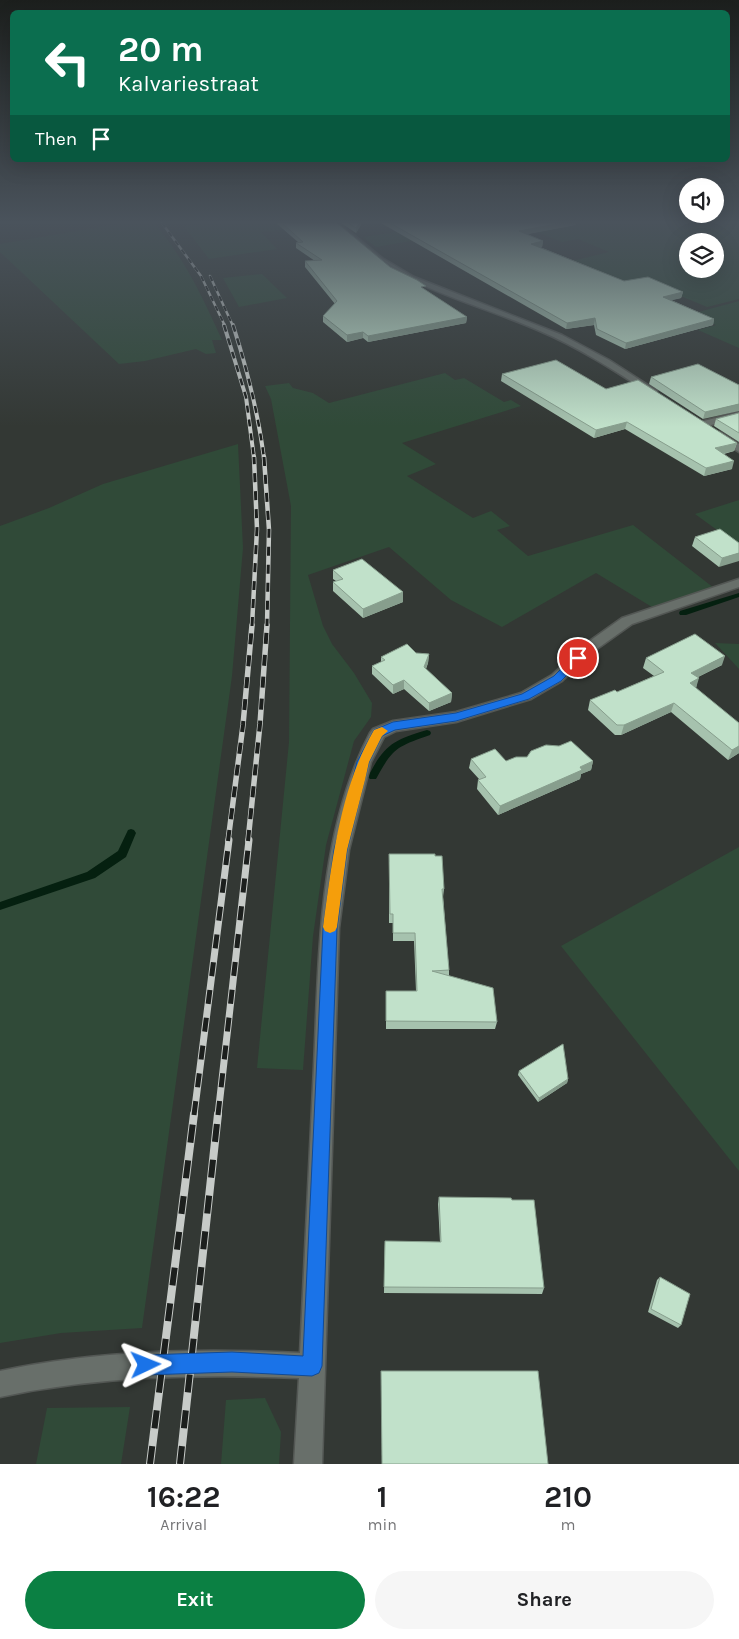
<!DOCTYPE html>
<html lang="en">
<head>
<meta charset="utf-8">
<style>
	body { margin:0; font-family:Karla,sans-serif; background:#f6f6f6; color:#202124; height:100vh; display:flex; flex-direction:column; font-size:19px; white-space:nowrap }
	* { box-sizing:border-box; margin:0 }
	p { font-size:16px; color:#757577 }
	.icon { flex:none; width:28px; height:28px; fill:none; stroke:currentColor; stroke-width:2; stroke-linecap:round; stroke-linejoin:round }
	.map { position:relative; height:1464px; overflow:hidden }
	.panel { display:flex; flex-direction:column; background:#fff; flex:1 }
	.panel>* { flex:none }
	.top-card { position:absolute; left:10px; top:10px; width:720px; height:152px; border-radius:8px; box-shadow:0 5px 20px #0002; background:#0b6e4f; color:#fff; overflow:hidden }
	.buttons { position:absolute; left:679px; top:178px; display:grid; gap:10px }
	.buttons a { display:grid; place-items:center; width:45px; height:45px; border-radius:50%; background:#fff; box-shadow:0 5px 20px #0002; font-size:25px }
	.pin { position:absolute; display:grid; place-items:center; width:42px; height:42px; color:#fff; margin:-21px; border:2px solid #fff; border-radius:50%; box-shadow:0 1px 5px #0007 }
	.me { position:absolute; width:55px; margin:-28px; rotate:88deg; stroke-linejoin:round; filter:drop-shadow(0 0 4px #0008) }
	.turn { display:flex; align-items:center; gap:18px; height:105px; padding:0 25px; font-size:22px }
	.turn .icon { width:65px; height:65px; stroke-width:2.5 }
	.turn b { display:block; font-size:35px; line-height:42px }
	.then { display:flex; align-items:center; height:48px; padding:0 25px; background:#0003; gap:10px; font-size:19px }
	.eta { display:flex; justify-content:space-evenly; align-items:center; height:85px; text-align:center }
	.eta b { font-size:30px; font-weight:700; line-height:35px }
	.button { display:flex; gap:10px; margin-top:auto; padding:10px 25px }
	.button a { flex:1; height:58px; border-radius:30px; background:#0b8043; color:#fff; font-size:20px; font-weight:700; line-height:58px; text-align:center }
	.button a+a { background:#f6f6f6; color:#202124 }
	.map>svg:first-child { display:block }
</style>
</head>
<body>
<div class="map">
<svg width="739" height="1464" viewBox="0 0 739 1464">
	<rect width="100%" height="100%" fill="#333834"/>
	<g fill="#304a38" fill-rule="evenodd">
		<path d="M124 223H138L141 225 154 223C184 257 203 298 222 340H212L216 353 206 354 196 349 145 361 119 364 0 252V244Z"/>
		<polygon points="217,223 324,223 326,224 261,232 277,249 209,259 184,226"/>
		<path d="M422 223H739V299L707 307 642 280 620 284 568 262 609 252 578 239 562 242 514 223 376 247 363 237 430 227ZM688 241H715V269H688Z"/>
		<polygon points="262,274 287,298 239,307 223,278"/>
		<polygon points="739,301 739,348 698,330 716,325 691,314"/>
		<polygon points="445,373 455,380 464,378 504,402 511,400 521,406 402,443 436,464 407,476 473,518 491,511 510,526 497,530 528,556 633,525 714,588 652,607 596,573 502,627 451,600 389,547 308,575 323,626 332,644 354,673 372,703 371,717 354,741 326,845 313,936 303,1070 257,1068 289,742 291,506 271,399 265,386 289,383 293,388 313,393 329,403"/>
		<polygon points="238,444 243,548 232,676 142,1328 61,1333 0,1343 0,526 49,508 103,484"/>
		<polygon points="739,500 739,546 695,514"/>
		<polygon points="715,643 739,644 739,669"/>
		<polygon points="739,847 739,1171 561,946"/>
		<polygon points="265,1398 281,1432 279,1464 221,1464 226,1400"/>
		<polygon points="130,1407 121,1464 36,1464 47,1408"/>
	</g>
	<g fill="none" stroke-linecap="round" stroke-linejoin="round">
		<g fill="#052010" fill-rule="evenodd">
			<polygon points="739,593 739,597 686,615 680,615 679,613 680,611"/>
			<path d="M427 730 430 731 431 733 430 735C396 747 393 748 376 779H370L368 777C384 745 393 740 427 730Z"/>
			<polygon points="131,829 134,830 136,833 126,857 95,878 0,910 0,902 87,872 118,851 128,830"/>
		</g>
		<defs>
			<g id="minor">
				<path d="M333 223H339L382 258 414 277 562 335 609 360 657 391 655 393H649C614 370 578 347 540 331 462 297 395 288 333 223Z"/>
				<polygon points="739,412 739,418 703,427 698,424 700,422"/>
				<polygon points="720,432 739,444 739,452 716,437 716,433"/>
				<path d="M739 579V587L632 624 594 651 562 681 531 699 456 722 396 731 384 737 371 762 349 850 339 928 322 1464H294L299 1378C198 1374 99 1376 0 1397V1371C99 1350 199 1348 300 1353 305 1257 309 1161 314 1066 319 956 318 832 370 733L373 729 393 721 456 712 521 693 552 675 584 645 622 618Z"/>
			</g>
		</defs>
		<use href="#minor" stroke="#535754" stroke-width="3"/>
		<use href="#minor" fill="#686f6a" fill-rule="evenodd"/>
		<defs>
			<g id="rail-far5">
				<polyline points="162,223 201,276 225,326"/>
				<polyline points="210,276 233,326"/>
			</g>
			<g id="rail-far4">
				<polyline points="224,325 246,397 254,458"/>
				<path d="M233 325C247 369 258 412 264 458"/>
			</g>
			<g id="rail-far3">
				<polyline points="264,457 269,530 267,626"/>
				<polyline points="252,626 257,529 254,457"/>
			</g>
			<g id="rail-far2">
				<polyline points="228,841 243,725 252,625"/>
				<polyline points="248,841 260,724 267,625"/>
			</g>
			<g id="rail-far1">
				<polyline points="194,1115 229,840"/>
				<polyline points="218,1115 249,840"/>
			</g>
			<g id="rail">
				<polyline points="150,1464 194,1114"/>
				<polyline points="180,1464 218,1114"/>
			</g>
		</defs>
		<use href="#rail-far5" stroke="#c7cbc8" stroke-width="2.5"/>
		<use href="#rail-far4" stroke="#c7cbc8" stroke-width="4"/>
		<use href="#rail-far3" stroke="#c7cbc8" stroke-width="4.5"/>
		<use href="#rail-far2" stroke="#c7cbc8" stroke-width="5.5"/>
		<use href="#rail-far1" stroke="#c7cbc8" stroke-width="7"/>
		<use href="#rail" stroke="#c7cbc8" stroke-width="8"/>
		<use href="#rail-far5" stroke="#1c1f1d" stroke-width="2" stroke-dasharray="5.5" stroke-linecap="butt"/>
		<use href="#rail-far4" stroke="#1c1f1d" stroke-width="2.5" stroke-dasharray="7" stroke-linecap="butt"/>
		<use href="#rail-far3" stroke="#1c1f1d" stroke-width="3" stroke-dasharray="9" stroke-linecap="butt"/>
		<use href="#rail-far2" stroke="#1c1f1d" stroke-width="4" stroke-dasharray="11" stroke-linecap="butt"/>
		<use href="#rail-far1" stroke="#1c1f1d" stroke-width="5" stroke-dasharray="14" stroke-linecap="butt"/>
		<use href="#rail" stroke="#1c1f1d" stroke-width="6" stroke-dasharray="18" stroke-linecap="butt"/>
	</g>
	<g fill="#a6c2ae">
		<polygon points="276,223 337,223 390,267 467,317 466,323 368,342 363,338 347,342 323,322 323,316 335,304 305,267 305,261 315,261 296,248 296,243 298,242"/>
		<polygon points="341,223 362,223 356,233"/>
		<polygon points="381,223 576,223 575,225 527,234 543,241 542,247 540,247 624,281 683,292 681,298 671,300 714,319 713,325 625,349 596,335 594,325 566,329"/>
		<polygon points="502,374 606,389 737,443 734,451 724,454 732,469 704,476 625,429 594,438 501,381"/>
		<polygon points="651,377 739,385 703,419 649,384"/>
		<polygon points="739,413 739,442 714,426 716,419"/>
		<polygon points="695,537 739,543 719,567 692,546"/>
		<polygon points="333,570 403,592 403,602 363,618 333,591 333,582 336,581 333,579"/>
		<polygon points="416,653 429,654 428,663 426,669 452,693 451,702 429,711 404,689 393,694 372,674 372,666 381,662 381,657"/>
		<polygon points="646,658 722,665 698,677 696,688 739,753 728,760 671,712 621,735 615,735 588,710 590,700 617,692 654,676 643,668"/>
		<polygon points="471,759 506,761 593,761 591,770 581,774 580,779 498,815 477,789 478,780 479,779 469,768"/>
		<polygon points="435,856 444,889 443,897 449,970 449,976 497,1022 495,1029 386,1029 386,991 416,991 414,941 393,941 393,923 389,923 389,862"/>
		<polygon points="519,1071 568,1079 567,1083 538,1102 518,1075"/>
		<polygon points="439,1197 544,1288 542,1294 384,1293 385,1241 440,1242 438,1204"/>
		<polygon points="660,1277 681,1325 678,1328 648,1312 657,1280"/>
	</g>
	<g fill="#879e8d">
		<polygon points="359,223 362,223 356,233 356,228"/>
		<polygon points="561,223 576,223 575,225 518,236 519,231"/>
		<polygon points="543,241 542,247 530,249 531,244"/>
		<polygon points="683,292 681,298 661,303 663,297"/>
		<polygon points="467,317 466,323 368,342 368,336"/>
		<polygon points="595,318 594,325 566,329 567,323"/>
		<polygon points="714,319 713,325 625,349 626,343"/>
		<polygon points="363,332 363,338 347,342 347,335"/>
		<polygon points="739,404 739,411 703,419 705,412"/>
		<polygon points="627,422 625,429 594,438 596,430"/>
		<polygon points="737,443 734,451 713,456 715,448"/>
		<polygon points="734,461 732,469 704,476 706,468"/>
		<polygon points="739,553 739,561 719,567 722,558"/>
		<polygon points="403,592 403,602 363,618 363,609"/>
		<polygon points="429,654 428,663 423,676 424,667"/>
		<polygon points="725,656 722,665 688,682 691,673"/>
		<polygon points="699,678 696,688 690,683"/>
		<polygon points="404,680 404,689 393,694 393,685"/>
		<polygon points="452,693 451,702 429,711 429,703"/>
		<polygon points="674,703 671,712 621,735 624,725"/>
		<polygon points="739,746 739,753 728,760 732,750"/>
		<polygon points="593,761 591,770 581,774 580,779 498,815 500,806"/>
		<polygon points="568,1079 567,1083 538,1102 539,1098"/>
	</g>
	<g fill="#c1e1ca" stroke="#879e8d">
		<polygon points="282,223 337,223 390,267 417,280 426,286 421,287 467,317 368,336 363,332 347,335 323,316 337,301 305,261 322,260 296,243 303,242"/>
		<polygon points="348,223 359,223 356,228"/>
		<polygon points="390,223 561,223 519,231 543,241 531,244 624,281 648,277 683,292 663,297 714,319 626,343 597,329 595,318 567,323"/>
		<polygon points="556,360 606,389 638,380 737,443 715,448 734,461 706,468 627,422 596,430 502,374"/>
		<polygon points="698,364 739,385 739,404 705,412 651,377"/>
		<polygon points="739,413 739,433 716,419"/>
		<polygon points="720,529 739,543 739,553 722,558 695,537"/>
		<polygon points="362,559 403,592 363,609 333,582 343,579 333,570"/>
		<polygon points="695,634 725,656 691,673 699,678 690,683 739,723 739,746 732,750 674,703 624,725 617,725 590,700 615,690 617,692 664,672 646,658"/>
		<polygon points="407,644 416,653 429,654 424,667 452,693 429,703 404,680 393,685 372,666 385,660 381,657"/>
		<polygon points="571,741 593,761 580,767 582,770 500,806 478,780 486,777 471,759 495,749 506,761 516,757 527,757 531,751 546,745 559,746"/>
		<polygon points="389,854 435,854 435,856 442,856 444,889 442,889 449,970 432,971 493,988 497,1022 386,1021 386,991 417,991 415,933 393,933 393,914 390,914"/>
		<polygon points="563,1044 568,1079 539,1098 519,1071"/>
		<polygon points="439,1197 511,1198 512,1200 534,1200 544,1288 384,1287 385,1241 441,1242"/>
		<polygon points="660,1277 690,1294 681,1325 651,1309"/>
		<polygon points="381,1371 538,1371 548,1464 382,1464"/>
	</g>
	<linearGradient id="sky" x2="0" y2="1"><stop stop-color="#1c1f1d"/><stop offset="0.52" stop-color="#4a535c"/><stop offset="1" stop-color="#4a535c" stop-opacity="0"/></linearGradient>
	<rect width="739" height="427" fill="url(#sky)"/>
	<polygon fill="#1a73e8" stroke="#114b97" points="578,654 583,658 582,660 561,681 529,699 456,721 395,730 382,736 369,762 347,850 337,928 322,1366 319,1373 312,1376 232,1372 146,1375 139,1372 136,1365 139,1358 146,1355 232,1352 303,1356 323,928 334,850 357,762 374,730 393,722 456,713 522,694 554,676 575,655"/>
	<path fill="#f59e0b" d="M382 727 388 731 382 736 369 762 365 780 347 850 337 927 335 931 330 933 325 931 323 927C332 861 340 789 374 730Z"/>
</svg>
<div class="buttons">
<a><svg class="icon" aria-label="sound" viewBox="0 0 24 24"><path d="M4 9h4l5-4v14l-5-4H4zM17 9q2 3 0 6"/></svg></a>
<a><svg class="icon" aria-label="layers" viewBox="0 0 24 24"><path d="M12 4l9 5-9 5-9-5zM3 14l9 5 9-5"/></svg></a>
</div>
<div class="pin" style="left:578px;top:658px;background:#d93025"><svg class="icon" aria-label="arrive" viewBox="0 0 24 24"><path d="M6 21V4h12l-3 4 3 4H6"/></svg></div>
<svg class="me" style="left:146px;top:1365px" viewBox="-20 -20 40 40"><path d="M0-17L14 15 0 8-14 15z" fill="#1a73e8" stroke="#fff" stroke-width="4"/></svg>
<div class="top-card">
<div class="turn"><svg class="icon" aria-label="left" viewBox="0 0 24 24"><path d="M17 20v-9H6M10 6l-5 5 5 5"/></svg><div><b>20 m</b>Kalvariestraat</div></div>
<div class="then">Then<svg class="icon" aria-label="arrive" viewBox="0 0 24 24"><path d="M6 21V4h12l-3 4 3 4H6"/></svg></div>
</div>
</div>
<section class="panel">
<div class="eta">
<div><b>16:22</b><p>Arrival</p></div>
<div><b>1</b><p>min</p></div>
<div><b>210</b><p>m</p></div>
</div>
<div class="button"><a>Exit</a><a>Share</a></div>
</section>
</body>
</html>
